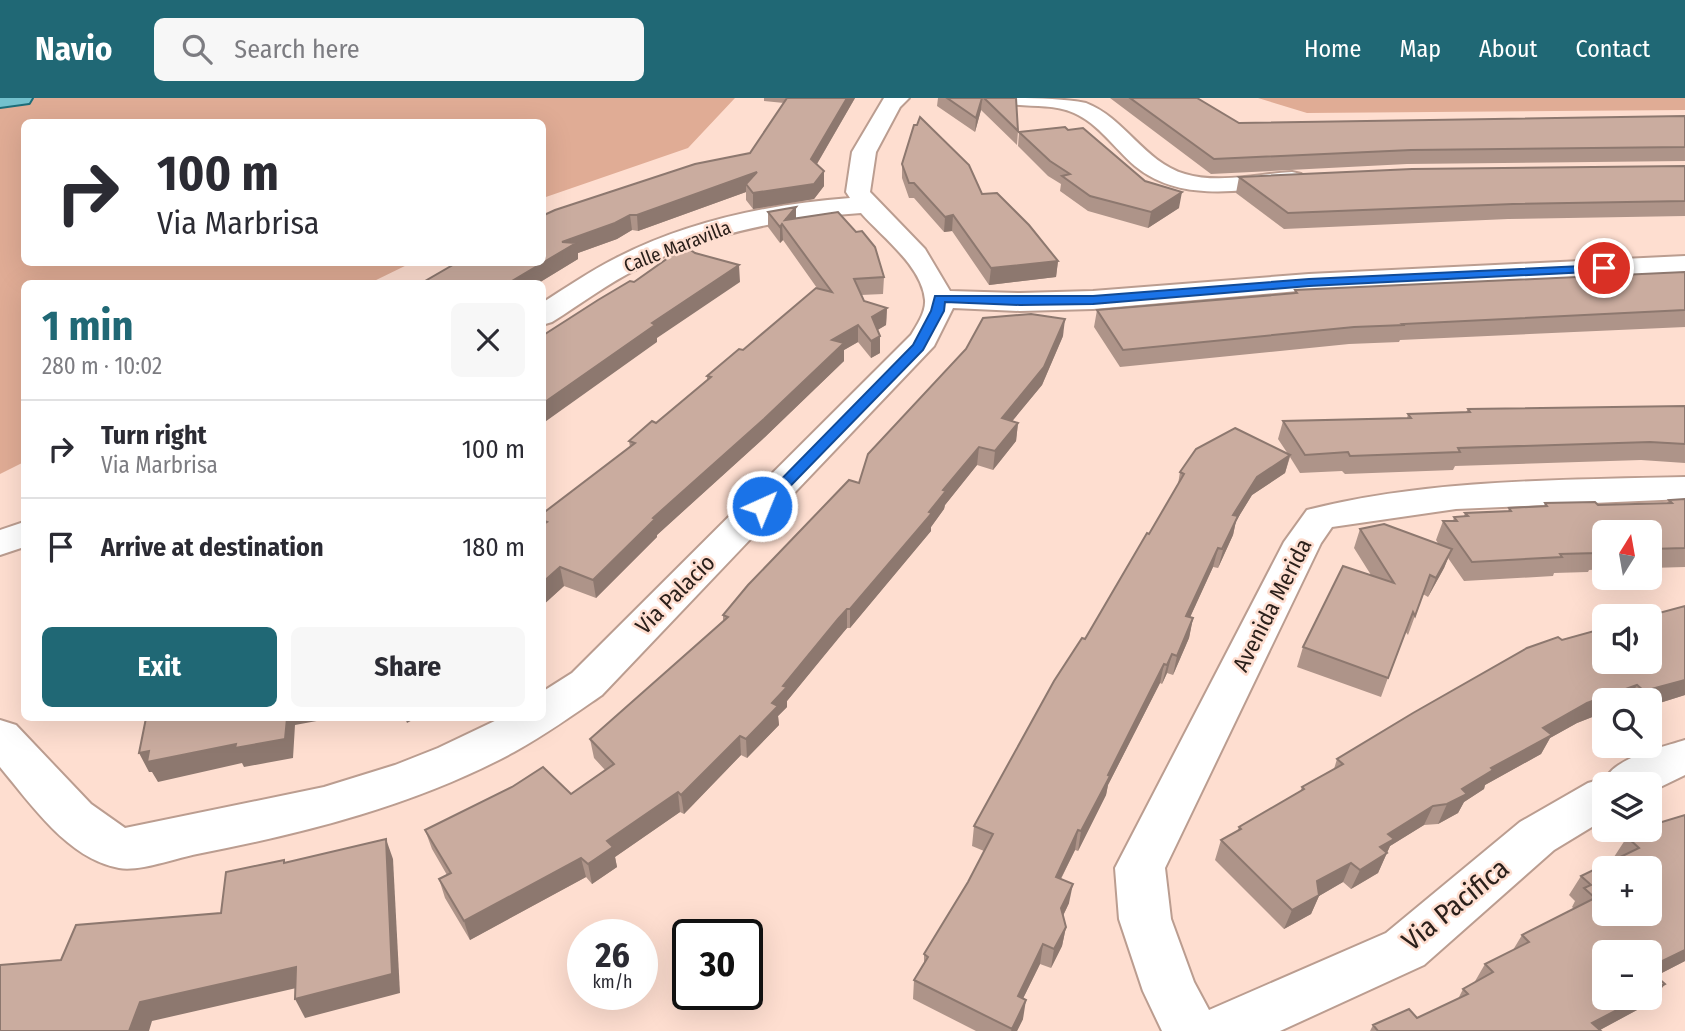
<!DOCTYPE html>
<html lang="en">
<head>
<meta charset="utf-8">
<style>
	body { margin:0; font-family:"Fira Sans Condensed",sans-serif; background:#f7f7f7; color:#2b2b33; height:100vh; display:flex; flex-direction:column; font-size:26px; white-space:nowrap }
	* { box-sizing:border-box; margin:0 }
	p { font-size:23px; color:#7c7c81 }
	.icon { flex:none; width:38px; height:38px; fill:none; stroke:currentColor; stroke-width:2; stroke-linecap:round; stroke-linejoin:round }
	.map { position:relative; flex:1; overflow:hidden }
	.panel { position:absolute; left:21px; top:182px; width:525px; height:441px; display:flex; flex-direction:column; background:#fff; border-radius:10px; box-shadow:0 7px 28px #0002 }
	.panel>* { flex:none }
	.banner { position:absolute; left:21px; top:21px; width:525px; height:147px; border-radius:10px; box-shadow:0 7px 28px #0002; background:#fff; color:#2b2b33; overflow:hidden }
	.needle { width:46px; rotate:11deg }
	.controls { position:absolute; left:1592px; top:422px; display:grid; gap:14px }
	.controls a { display:grid; place-items:center; width:70px; height:70px; border-radius:10px; background:#fff; box-shadow:0 7px 28px #0002; font-size:35px }
	.speed { position:absolute; left:567px; top:821px; display:flex; gap:14px; font-size:35px; font-weight:700; text-align:center }
	.speed>* { display:grid; place-content:center; width:91px; height:91px; border-radius:50%; background:#fff; box-shadow:0 7px 28px #0002; line-height:1 }
	.speed small { font-size:18px; font-weight:400 }
	.speed .limit { border:4px solid #111; border-radius:10px; background:#fff; color:#111 }
	.pin { position:absolute; display:grid; place-items:center; width:60px; height:60px; color:#fff; margin:-30px; border:4px solid #fff; border-radius:50%; box-shadow:0 2px 7px #0007 }
	.me { position:absolute; width:77px; margin:-38px; rotate:44deg; stroke-linejoin:round; filter:drop-shadow(0 0 5px #0008) }
	.turn { display:flex; align-items:center; gap:24px; height:147px; padding:0 21px; font-size:32px }
	.turn .icon { width:91px; height:91px; stroke-width:2.5 }
	.turn b { display:block; font-size:49px; line-height:60px }
	.round { display:grid; place-items:center; flex:none; width:74px; height:74px; border-radius:10px; background:#f7f7f7 }
	.overview { display:flex; align-items:center; justify-content:space-between; height:119px; padding:0 21px }
	h1 { font-size:42px; font-weight:700; line-height:52px; color:#206875 }
	.primary-button { display:flex; gap:14px; margin-top:auto; padding:14px 21px }
	.primary-button a { flex:1; height:80px; border-radius:10px; background:#206875; color:#fff; font-size:28px; font-weight:700; line-height:80px; text-align:center }
	.primary-button a+a { background:#f7f7f7; color:#2b2b33 }
	ul { padding:0; list-style:none }
	li { display:flex; align-items:center; gap:21px; height:98px; padding:0 21px; border-top:2px solid #e1e1e2 }
	li div { flex:1 }
	li b { display:block; font-size:26px }
	li em { font-style:normal }
	header { display:flex; align-items:center; gap:42px; box-sizing:border-box; height:98px; padding:0 35px; background:#206875; color:#fff }
	header strong { font-size:33px }
	nav { display:flex; gap:38px; margin-inline-start:auto; font-size:24px }
	.search { width:490px; height:63px; background:#f7f7f7; display:flex; align-items:center; gap:18px; box-sizing:border-box; padding:0 24px; border-radius:10px; color:#7c7c81; font-size:26px }
	.map>svg:first-child { display:block }
</style>
</head>
<body>
<header>
<strong>Navio</strong>
<div class="search"><svg class="icon" aria-label="search" viewBox="0 0 24 24"><circle cx="10" cy="10" r="6"/><path d="M15 15l6 6"/></svg>Search here</div>
<nav><a>Home</a><a>Map</a><a>About</a><a>Contact</a></nav>
</header>
<div class="map">
<svg width="1685" height="933" viewBox="0 0 1685 933">
	<rect width="100%" height="100%" fill="#feded0"/>
	<g fill="#e0ac95">
		<polygon points="0,0 735,0 688,50 543,100 542,24 24,24 24,164 411,165 370,185 24,186 24,364 0,376"/>
		<polygon points="1258,0 1685,0 1685,12 1307,15"/>
	</g>
	<g fill="none" stroke-linecap="round" stroke-linejoin="round">
		<defs>
			<g id="minor">
				<path d="M884 0H909L900 9 876 54 870 94 925 151 950 193 1020 195 1093 193 1309 176 1685 158V174L1309 192 1093 211 1020 213 953 210 934 248 602 597C573 617 545 637 514 654 416 707 305 735 197 756 176 760 139 774 119 770 68 761 31 706 0 669V622L16 627 91 706 125 730 324 689 395 667 438 650 501 620H542V594L572 575 911 237C917 227 926 214 925 202 922 168 882 139 861 115 784 120 708 135 639 170 608 185 581 206 552 224L542 227V205C567 189 590 173 616 160 688 123 770 106 850 100L846 94 852 54Z"/>
				<path d="M1001 0C1028 0 1061 0 1086 5 1125 20 1144 64 1185 76 1218 86 1258 76 1292 74L1301 76 1304 81 1301 86 1292 88C1239 92 1180 105 1135 68 1115 51 1099 26 1074 15 1052 5 1027 10 1004 5Z"/>
				<path d="M1685 379V401L1456 411 1332 429 1321 445 1165 770 1171 821 1194 884 1209 912 1386 835 1520 724 1588 685 1606 680C1617 659 1663 649 1685 642V677L1650 694V686H1605V721L1554 752 1424 867 1280 933H1162L1143 893 1119 821 1115 770 1284 444 1307 412C1429 381 1560 382 1685 379Z"/>
				<polygon points="24,424 24,449 0,457 0,432"/>
			</g>
			<polygon id="major" points="0,0 32,0 29,5 0,9"/>
		</defs>
		<use href="#minor" stroke="#bb9d90" stroke-width="4"/>
		<use href="#major" stroke="#1d6d79" stroke-width="4"/>
		<use href="#minor" fill="#fff" fill-rule="evenodd"/>
		<use href="#major" fill="#73c1cd" fill-rule="evenodd"/>
	</g>
	<g fill="#ae9489">
		<polygon points="764,0 855,0 817,66 824,73 824,88 814,101 753,111 746,102 746,94 638,133 632,132 617,141 578,155 578,161 537,186 420,186 542,118 750,55 784,5 764,3"/>
		<polygon points="938,0 1016,0 1018,33 1017,47 981,12 975,34 937,8"/>
		<polygon points="1110,0 1197,0 1239,25 1685,18 1685,63 1407,66 1211,76"/>
		<polygon points="1068,32 1145,83 1179,110 1148,130 1088,113 1060,93 1061,86 1048,78 1018,48 1019,34"/>
		<polygon points="902,66 982,96 1058,163 1056,179 989,187 952,133 944,134 914,100 909,100 902,80"/>
		<polygon points="1685,68 1685,118 1508,121 1284,131 1236,95 1239,79"/>
		<polygon points="768,114 796,121 884,179 883,196 861,197 864,203 887,210 886,227 877,232 880,255 871,260 858,244 844,252 844,263 765,339 657,437 657,439 596,500 564,488 542,508 542,416 630,349 629,343 656,325 707,282 707,278 743,252 817,190 783,142 780,145 768,129"/>
		<polygon points="1685,174 1685,229 1400,242 1399,244 1349,246 1120,269 1094,229 1097,212 1294,195 1295,192"/>
		<polygon points="1063,238 1042,287 1012,323 1018,325 1016,343 993,372 977,367 945,407 944,411 931,429 931,433 850,530 847,530 838,540 787,603 787,609 778,618 779,627 747,660 741,657 684,716 680,714 615,759 617,769 592,786 586,779 470,842 445,800 439,781 447,777 432,751 425,732 571,696 605,672 594,660 590,641 723,523 723,517 859,385"/>
		<polygon points="1685,308 1685,365 1641,362 1455,368 1453,372 1345,376 1342,373 1300,375 1290,359 1285,375 1252,397 1236,423 1233,437 1218,470 1213,469 1190,519 1193,520 1189,540 1173,577 1167,575 1162,586 1160,585 1108,687 1106,697 1078,753 1075,752 1061,781 1069,805 1063,818 1066,829 1062,848 1051,870 1040,866 1023,900 1023,921 1017,933 976,933 913,901 914,882 924,866 924,856 968,784 984,753 972,748 974,728 1085,541 1149,436 1178,386 1180,374 1288,356 1278,341 1283,323 1407,320 1408,316 1466,314 1468,311"/>
		<polygon points="1685,401 1685,469 1650,470 1650,434 1605,434 1605,471 1589,472 1588,474 1554,475 1553,478 1464,483 1448,460 1444,470 1428,499 1423,496 1408,537 1405,533 1381,599 1297,569 1303,549 1371,477 1354,450 1360,431 1439,447 1436,442 1443,423 1453,423 1454,419 1464,418 1465,415 1508,413 1509,410 1544,408 1545,405 1598,407 1667,405 1669,402"/>
		<polygon points="1685,508 1685,597 1650,608 1650,602 1605,602 1605,614 1577,625 1550,640 1541,656 1485,687 1484,691 1464,704 1458,715 1438,726 1424,727 1390,748 1378,775 1351,791 1343,784 1319,798 1311,816 1284,831 1215,762 1221,742 1237,734 1239,729 1300,694 1302,689 1334,671 1337,661 1562,542"/>
		<polygon points="1685,717 1685,863 1656,878 1665,886 1650,905 1600,932 1601,933 1370,933 1373,927 1417,920 1458,901 1463,891 1474,885 1485,866 1513,852 1522,837 1574,811 1572,809 1575,803 1569,797 1581,778 1617,761 1614,759 1627,739"/>
	</g>
	<g fill="#8d786f">
		<polygon points="847,0 855,0 811,76 811,61"/>
		<polygon points="982,0 981,12 975,34 976,20"/>
		<polygon points="824,73 824,88 814,101 753,111 753,95"/>
		<polygon points="757,74 746,86 746,94 638,133 637,117"/>
		<polygon points="1182,94 1179,110 1148,130 1151,114"/>
		<polygon points="796,109 796,125 785,122"/>
		<polygon points="630,117 632,132 617,141 578,155 578,161 537,186 507,186 562,144"/>
		<polygon points="953,117 952,133 944,134 945,119"/>
		<polygon points="782,126 783,142 780,145 780,129"/>
		<polygon points="1058,163 1056,179 989,187 991,170"/>
		<polygon points="739,167 740,184 657,240 657,244 542,326 542,306 652,225"/>
		<polygon points="887,210 886,227 871,236 872,219"/>
		<polygon points="1065,221 1063,238 1042,287 1000,338 1002,320"/>
		<polygon points="858,227 858,244 844,252 844,263 765,339 657,437 657,439 596,500 593,482 653,420 832,242"/>
		<polygon points="880,238 880,255 871,260 871,243"/>
		<polygon points="1018,325 1016,343 993,372 995,353"/>
		<polygon points="979,349 977,367 945,407 944,411 931,429 931,433 850,530 850,511 929,414 943,392"/>
		<polygon points="1290,357 1285,375 1252,397 1236,423 1233,437 1218,470 1233,417 1257,379"/>
		<polygon points="1218,450 1213,469 1182,537 1186,518"/>
		<polygon points="1452,451 1444,470 1428,499 1436,480"/>
		<polygon points="560,469 564,488 542,508 542,485"/>
		<polygon points="847,511 847,530 787,603 787,609 778,618 779,627 747,660 746,641 783,588"/>
		<polygon points="1193,520 1189,540 1173,577 1177,558"/>
		<polygon points="1172,556 1167,575 1162,586 1167,567"/>
		<polygon points="1164,566 1160,585 1108,687 1106,697 1078,753 1081,733 1108,677"/>
		<polygon points="1685,582 1685,597 1650,608 1650,602 1639,602 1644,593"/>
		<polygon points="1637,587 1628,602 1605,602 1605,614 1577,625 1550,640 1541,656 1485,687 1484,691 1464,704 1458,715 1438,726 1447,706 1462,691 1543,630 1587,605"/>
		<polygon points="287,620 333,620 295,627 293,660 244,669 242,665 158,684 152,674 149,674 139,655"/>
		<polygon points="405,620 416,620 407,625"/>
		<polygon points="740,638 741,657 684,716 681,697"/>
		<polygon points="678,694 680,714 615,759 617,769 592,786 588,766 607,743"/>
		<polygon points="1433,708 1424,727 1390,748 1378,775 1351,791 1360,772 1388,736"/>
		<polygon points="1078,732 1075,752 1052,798 1056,779"/>
		<polygon points="386,741 393,761 400,895 305,920 295,901"/>
		<polygon points="581,760 586,779 470,842 464,823"/>
		<polygon points="1351,765 1343,784 1319,798 1311,816 1284,831 1292,812 1317,783"/>
		<polygon points="1073,786 1069,805 1057,830 1061,810"/>
		<polygon points="1066,829 1062,848 1051,870 1054,851"/>
		<polygon points="1043,846 1040,866 1015,917 1018,898"/>
		<polygon points="1685,852 1685,863 1650,881 1650,869"/>
		<polygon points="296,869 305,888 152,923 149,933 129,933 140,904"/>
		<polygon points="1665,886 1650,905 1598,933 1592,925 1640,900 1650,900 1650,894"/>
		<polygon points="1026,902 1023,921 1017,933 1011,933"/>
	</g>
	<g fill="#caac9f" stroke="#8d786f" stroke-width="2" fill-rule="evenodd">
		<polygon points="787,0 847,0 811,61 824,73 814,86 753,95 746,86 757,74 637,117 630,117 615,125 562,144 576,145 507,186 420,186 458,164 542,164 542,118 555,112 695,66 750,55"/>
		<polygon points="947,0 982,0 976,20"/>
		<polygon points="984,0 1016,0 1018,33"/>
		<polygon points="1130,0 1197,0 1239,25 1685,18 1685,49 1411,52 1214,61"/>
		<polygon points="920,19 969,67 982,96 997,95 1029,127 1058,163 991,170 953,117 945,119 914,85 909,85 902,66 914,27 917,27"/>
		<polygon points="1065,29 1068,32 1083,30 1145,83 1182,94 1151,114 1090,98 1062,78 1070,76 1050,63 1019,34"/>
		<polygon points="1685,68 1685,103 1513,106 1288,115 1239,79 1412,71"/>
		<polygon points="796,109 785,122 838,114 856,134 862,133 875,149 884,179 854,181 864,203 887,210 872,219 880,238 871,243 858,227 832,242 844,245 764,321 653,420 655,421 593,482 560,469 542,485 542,427 547,424 542,422 542,416 635,345 629,343 652,323 656,325 711,279 707,278 739,251 743,252 816,190 832,194 782,126 780,129 768,114"/>
		<polygon points="685,148 695,155 739,167 652,225 655,227 542,306 542,238 598,202 630,183 634,184"/>
		<polygon points="1685,174 1685,212 1403,226 1405,227 1354,229 1123,252 1097,212 1297,195 1295,192"/>
		<polygon points="1031,216 1065,221 1044,269 1002,320 1018,325 995,353 979,349 943,392 946,393 929,414 932,415 850,511 847,511 838,521 783,588 787,589 772,605 778,608 746,641 740,638 681,697 678,694 607,743 613,749 588,766 581,760 464,823 439,781 451,775 425,732 512,689 543,669 571,696 614,666 590,641 728,519 723,517 748,487 849,382 859,385 868,356 966,251 983,220"/>
		<polygon points="1685,308 1685,346 1650,344 1458,350 1460,354 1350,358 1348,354 1305,357 1283,323 1411,320 1408,316 1470,314 1468,311"/>
		<polygon points="1235,330 1290,357 1257,379 1233,417 1238,418 1222,451 1218,450 1186,518 1193,520 1177,558 1172,556 1167,567 1164,566 1108,677 1110,678 1081,733 1078,732 1056,779 1073,786 1061,810 1066,829 1054,851 1043,846 1018,898 1026,902 1012,931 914,882 928,859 924,856 968,784 993,736 974,728 1054,583 1082,540 1085,541 1147,435 1149,436 1184,376 1180,374 1196,351"/>
		<polygon points="1685,401 1685,450 1650,451 1650,434 1605,434 1605,453 1596,453 1598,455 1560,456 1562,459 1472,464 1443,423 1457,423 1454,419 1468,418 1465,415 1511,413 1509,410 1547,408 1545,405 1595,404 1598,407 1672,405 1669,402"/>
		<polygon points="1384,426 1452,451 1436,480 1430,477 1415,518 1413,514 1388,580 1303,549 1343,468 1394,485 1360,431"/>
		<polygon points="1685,508 1685,582 1644,593 1637,587 1587,605 1543,630 1552,637 1491,670 1493,672 1462,691 1467,696 1447,706 1433,708 1388,736 1394,741 1380,749 1387,755 1360,772 1351,765 1317,783 1319,797 1292,812 1221,742 1241,731 1239,729 1304,691 1302,689 1343,666 1337,661 1413,615 1527,550 1558,539 1562,542 1605,530 1605,564 1650,564 1650,518 1648,518"/>
		<polygon points="146,620 287,620 285,641 235,650 236,646 147,664 149,653 139,655"/>
		<path d="M1685 717V852L1650 869V854H1605V900H1640L1592 925 1601 933H1378L1373 927 1409 911 1417 920 1468 896 1463 891 1493 874 1485 866 1529 844 1522 837 1595 800 1584 790 1591 787 1581 778 1639 750 1627 739 1644 732H1650V728L1652 727ZM1605 770H1650V816H1605Z"/>
		<polygon points="386,741 392,876 295,901 296,869 140,904 129,933 0,933 0,867 61,862 76,827 221,815 226,774 284,762 284,765"/>
		<polygon points="1650,873 1665,886 1650,894"/>
	</g>
	<polygon fill="#1a73e8" stroke="#114b97" stroke-width="2" points="1604,167 1608,168 1608,173 1309,188 1093,206 1020,207 945,204 944,213 923,252 768,411 757,411 755,408 913,247 931,213 935,198 1093,198 1309,181"/>
	<g text-anchor="middle" stroke-width="5" stroke-linejoin="round" paint-order="stroke">
		<g font-size="19" fill="#2b201b" stroke="#feded0">
			<text transform="translate(677 148) rotate(-21)" y="7">Calle Maravilla</text>
		</g>
		<g font-size="23" fill="#2b201b" stroke="#feded0">
			<text transform="translate(675 496) rotate(-45)" y="8">Via Palacio</text>
			<text transform="translate(1272 507) rotate(-63)" y="8">Avenida Merida</text>
		</g>
		<g font-size="28" fill="#2b201b" stroke="#feded0">
			<text transform="translate(1455 806) rotate(-39)" y="10">Via Pacifica</text>
		</g>
	</g>
</svg>
<div class="controls">
<a><svg class="needle" viewBox="-14 -14 28 28"><path d="M0-13l5 13h-10z" fill="#e53935"/><path d="M0 13l5-13h-10z" fill="#7c7c81"/></svg></a>
<a><svg class="icon" aria-label="sound" viewBox="0 0 24 24"><path d="M4 9h4l5-4v14l-5-4H4zM17 9q2 3 0 6"/></svg></a>
<a><svg class="icon" aria-label="search" viewBox="0 0 24 24"><circle cx="10" cy="10" r="6"/><path d="M15 15l6 6"/></svg></a>
<a><svg class="icon" aria-label="layers" viewBox="0 0 24 24"><path d="M12 4l9 5-9 5-9-5zM3 14l9 5 9-5"/></svg></a>
<a>+</a>
<a>−</a>
</div>
<div class="speed"><div>26<small>km/h</small></div><div class="limit">30</div></div>
<div class="pin" style="left:1604px;top:170px;background:#d93025"><svg class="icon" aria-label="arrive" viewBox="0 0 24 24"><path d="M6 21V4h12l-3 4 3 4H6"/></svg></div>
<svg class="me" style="left:762px;top:408px" viewBox="-20 -20 40 40"><circle r="17" fill="#1a73e8" stroke="#fff" stroke-width="3"/><path d="M0-11L8 9 0 5-8 9z" fill="#fff"/></svg>
<div class="banner">
<div class="turn"><svg class="icon" aria-label="right" viewBox="0 0 24 24"><path d="M7 20v-9h11M14 6l5 5-5 5"/></svg><div><b>100 m</b>Via Marbrisa</div></div>
</div>
<section class="panel">
<div class="overview"><div><h1>1 min</h1><p>280 m · 10:02</p></div><a class="round"><svg class="icon" aria-label="close" viewBox="0 0 24 24"><path d="M6 6l12 12M18 6L6 18"/></svg></a></div>
<ul>
<li><svg class="icon" aria-label="right" viewBox="0 0 24 24"><path d="M7 20v-9h11M14 6l5 5-5 5"/></svg><div><b>Turn right</b><p>Via Marbrisa</p></div><em>100 m</em></li>
<li><svg class="icon" aria-label="arrive" viewBox="0 0 24 24"><path d="M6 21V4h12l-3 4 3 4H6"/></svg><div><b>Arrive at destination</b></div><em>180 m</em></li>
</ul>
<div class="primary-button"><a>Exit</a><a>Share</a></div>
</section>
</div>
</body>
</html>
